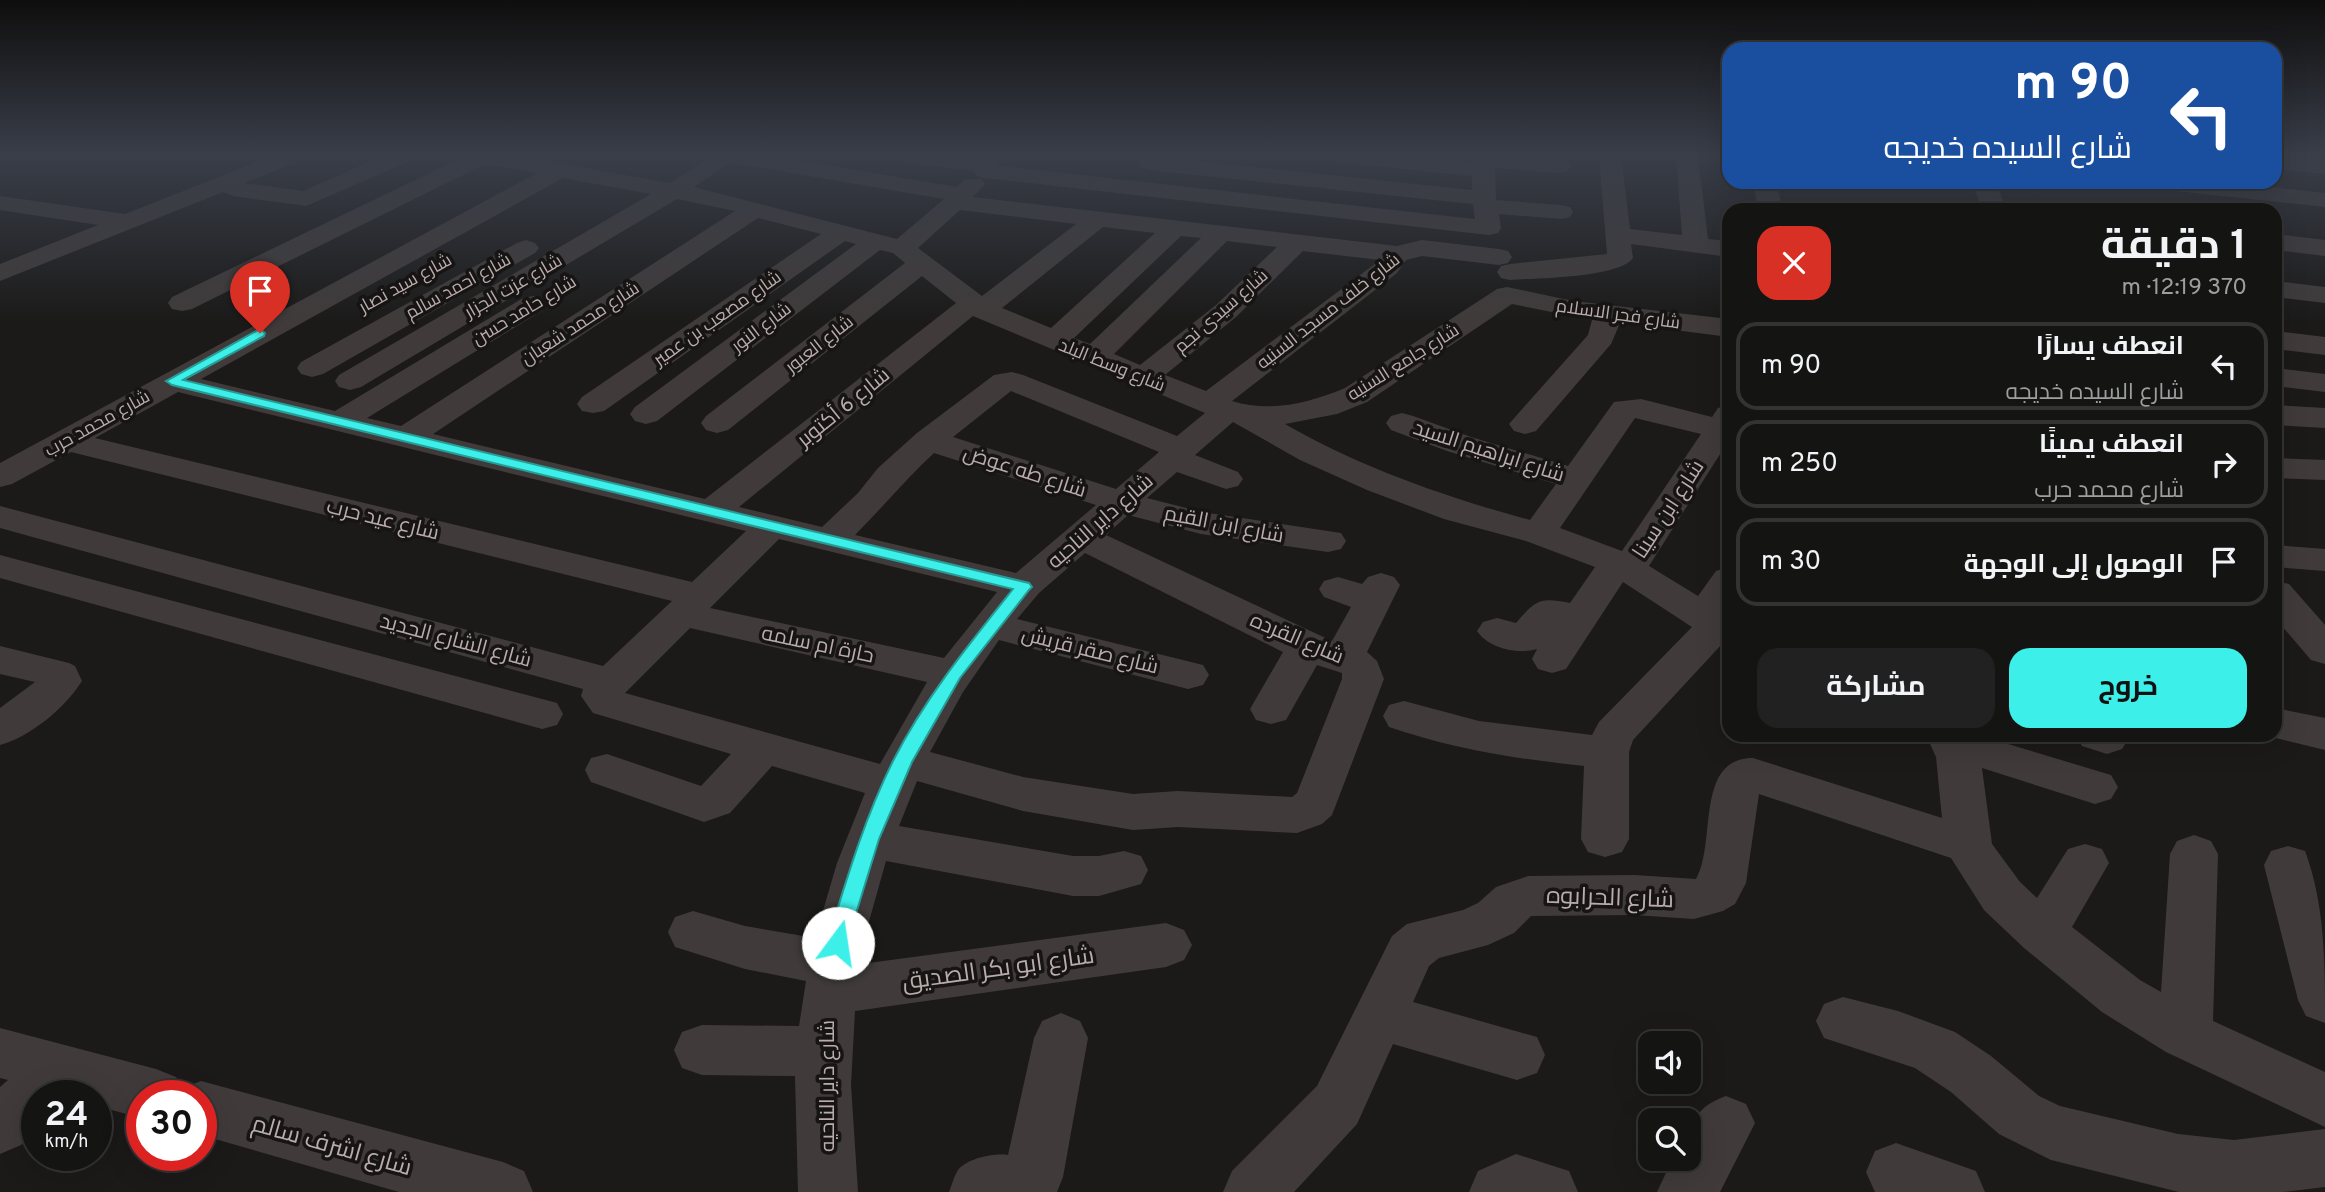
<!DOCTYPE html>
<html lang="ar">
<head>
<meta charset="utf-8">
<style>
	body { margin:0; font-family:Overpass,Cairo,sans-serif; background:#212121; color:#f1f3f6; direction:rtl; height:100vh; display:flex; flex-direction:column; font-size:26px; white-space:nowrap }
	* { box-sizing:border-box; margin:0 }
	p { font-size:23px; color:#9d9ea0 }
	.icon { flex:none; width:38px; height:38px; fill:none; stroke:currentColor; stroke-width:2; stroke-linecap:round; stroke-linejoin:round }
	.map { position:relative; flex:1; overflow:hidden; direction:ltr }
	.sheet { position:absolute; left:1722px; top:203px; width:560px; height:539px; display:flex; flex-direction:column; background:#141413; border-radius:21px; box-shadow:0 7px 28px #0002,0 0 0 2px #333; direction:rtl }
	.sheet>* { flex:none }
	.banner { position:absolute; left:1722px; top:42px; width:560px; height:147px; border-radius:21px; box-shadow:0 7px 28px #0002,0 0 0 2px #333; direction:rtl; background:#1a4fa0; color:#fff; overflow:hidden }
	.controls { position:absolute; left:1638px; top:1031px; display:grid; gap:14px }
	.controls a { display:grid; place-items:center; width:63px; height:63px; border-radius:14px; background:#141413; box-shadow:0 7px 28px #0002,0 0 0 2px #333; font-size:35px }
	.speed { position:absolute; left:21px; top:1080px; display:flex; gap:14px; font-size:35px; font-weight:700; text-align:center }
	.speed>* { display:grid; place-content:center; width:91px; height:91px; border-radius:50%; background:#141413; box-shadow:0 7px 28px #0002,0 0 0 2px #333; line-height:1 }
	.speed small { font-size:18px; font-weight:400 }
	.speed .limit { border:10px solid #d22; background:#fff; color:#111 }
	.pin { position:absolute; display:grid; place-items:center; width:60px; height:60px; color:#fff; margin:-72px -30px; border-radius:50% 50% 50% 0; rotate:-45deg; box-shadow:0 0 7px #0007 }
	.pin .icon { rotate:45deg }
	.me { position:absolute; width:77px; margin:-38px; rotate:14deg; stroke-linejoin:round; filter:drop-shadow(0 0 5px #0008) }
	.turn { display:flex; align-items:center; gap:24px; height:147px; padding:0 35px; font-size:32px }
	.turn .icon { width:91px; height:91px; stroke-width:2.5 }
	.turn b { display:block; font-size:49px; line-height:60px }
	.round { display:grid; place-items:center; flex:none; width:74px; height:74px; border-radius:21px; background:#212121 }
	.summary { display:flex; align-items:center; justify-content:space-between; height:119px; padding:0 35px }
	h1 { font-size:42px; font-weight:700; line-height:52px }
	.primary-button { display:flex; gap:14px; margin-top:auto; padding:14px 35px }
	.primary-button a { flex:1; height:80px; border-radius:21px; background:#3cf0e9; color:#111; font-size:28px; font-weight:700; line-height:80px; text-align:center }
	.primary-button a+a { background:#212121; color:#f1f3f6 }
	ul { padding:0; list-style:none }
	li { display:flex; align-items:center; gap:21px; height:88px; margin:0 14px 10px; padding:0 21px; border:4px solid #333; border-radius:21px }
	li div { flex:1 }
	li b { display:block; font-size:26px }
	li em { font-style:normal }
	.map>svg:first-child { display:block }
</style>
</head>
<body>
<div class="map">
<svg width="2325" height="1192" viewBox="0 0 2325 1192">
	<rect width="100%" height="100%" fill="#1b1a19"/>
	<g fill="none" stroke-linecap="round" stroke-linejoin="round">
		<g fill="#403b3a" fill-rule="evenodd">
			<polygon points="272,156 303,156 300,161 244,183 303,191 383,156 413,156 410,161 306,206 233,196 223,192 0,281 0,264 98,225 0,210 0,196 125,214"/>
			<path d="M465 156H517L670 183 711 156H773L957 187 965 179H981L985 184 973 197 1397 246 1422 240 1499 249 1508 251 1512 257 1508 263 1499 265 1422 256 1406 260 1397 273 1232 401C1270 413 1309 403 1345 388L1497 289 1507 287 1573 301 1729 319V337L1620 323 1611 344 1536 431 1525 434 1514 431 1509 424 1588 335 1592 320 1512 304 1367 402 1337 414 1285 424C1362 468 1445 497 1530 520L1556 484 1447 451 1391 430 1386 423 1391 416 1402 413 1413 416 1471 437 1568 466 1614 402 1641 399 1712 417 1718 408 1729 405V440L1649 566 1698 596 1716 571 1729 567V608L1726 613 1729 615V646L1722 644 1633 740 1629 752V839L1622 852 1605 857 1588 852 1581 839 1584 766C1517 759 1453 749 1389 727L1383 716 1389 705 1404 701 1479 721 1592 735 1599 722 1692 627 1623 582 1566 669 1552 673 1538 669 1532 659 1537 649C1518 655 1488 648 1477 631L1483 622 1497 618 1516 623C1536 600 1539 597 1570 603L1595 567 1526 541 1444 519 1367 490 1300 460 1233 422 1195 455 1238 472 1243 479 1238 486 1226 489 1177 472 1147 498 1202 512 1341 533 1346 541 1341 549 1328 552 1201 534 1128 515 1106 535 1332 641 1351 607 1324 597 1319 589 1324 581 1338 577 1362 584 1368 577 1381 573 1394 577 1400 585 1367 652 1377 661 1384 679 1332 815 1322 824 1297 833 1178 827 1133 830 1023 811 917 781 899 826 1073 856H1099L1124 851 1141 856 1148 870 1141 884 1099 896H1073L886 861 868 925 861 964 1166 923 1184 930 1192 945 1184 960 1166 967 855 1011 851 1085 858 1192H798L795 1076 702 1075 682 1068 674 1050 682 1032 702 1025 799 1026 806 981 745 969 675 947 668 932 675 917 693 911 745 926 815 938 837 863 865 793 772 766 730 813 704 822 591 782 585 770 591 758 607 754 701 786 731 754 593 713 581 696 583 689 0 528V506L603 666 672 601 71 452 12 484 0 487V463L537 173 485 164 192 309 182 311 172 309 168 303 172 297ZM731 162 732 163 944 199 897 239 694 187ZM563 178 651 194 339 375 335 381 339 387 350 390 361 387 677 199 735 211 401 426 367 418 543 310 547 304 543 298 533 296 523 298 335 411 201 379ZM960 210 1076 224 982 296 918 248ZM758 218 821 234 582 397 577 404 582 411 593 413 604 411 845 241 856 244 635 407 630 414 635 421 646 424 657 421 880 250 893 253 905 263 706 416 701 423 706 430 717 433 728 430 922 276 956 303 705 499 433 434ZM1103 227 1155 233 1051 328 1002 308ZM1181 236 1201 238 1090 344 1074 338ZM1227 241 1277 247 1216 305 1140 365 1114 354ZM1303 251 1380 260 1206 391 1165 375 1236 317ZM973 316 1205 413 1177 436 1023 375 1012 372 994 375 917 433 878 468 858 493 822 527 739 507ZM1011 391 1159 452 1116 489 953 437ZM178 392 746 531 692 582 95 438ZM1635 418 1701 434 1622 551 1560 528ZM934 453 1096 505 1016 573 855 535C882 508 906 479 934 453ZM779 539 997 592 944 658 710 608ZM1085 553 1283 652 1250 709 1256 720 1271 724 1286 720 1317 665 1342 673V679L1297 793 1292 797 1178 791 1133 794 1023 777 930 752 963 692 999 640 1188 689 1203 685 1209 675 1203 665 1017 619 1039 593ZM690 628 927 682 880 764 625 693Z"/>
			<polygon points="902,156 965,156 997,161 1000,166 1475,219 1473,204 1149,170 1141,168 1138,163 1141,158 1149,156 1472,190 1472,176 1345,163 1337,161 1334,156 1414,156 1472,162 1472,156 1560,159 1568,161 1571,166 1568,171 1560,173 1495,168 1496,200 1561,205 1570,207 1573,212 1570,217 1561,219 1499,214 1501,228 1498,233 1489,235 985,178 977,176 974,171 913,163 905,161"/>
			<path d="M1599 156H1621L1630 229 1682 235 1676 156H1698L1708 239 1729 241V257L1631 244 1633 258C1619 278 1536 278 1510 280L1501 278 1497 272 1501 266 1510 264 1607 254Z"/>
			<polygon points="2275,156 2325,160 2325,174 2275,169"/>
			<polygon points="1752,182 1776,182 1783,210 1759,210"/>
			<polygon points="1971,182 1995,182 2007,210 1983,210"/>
			<polygon points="2145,182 2223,182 2325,193 2325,207 2157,189 2149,187"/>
			<polygon points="2275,234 2325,240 2325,256 2275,250"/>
			<polygon points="526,240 535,243 539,248 535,253 323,374 312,377 301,374 297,368 301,362 517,243"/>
			<polygon points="2275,281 2325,287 2325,303 2275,297"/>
			<polygon points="2275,331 2325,337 2325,355 2275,349"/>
			<polygon points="2275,368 2325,374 2325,392 2275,386"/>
			<polygon points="2275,405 2325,408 2325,428 2275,425"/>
			<polygon points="2275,458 2325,460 2325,480 2275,478"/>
			<polygon points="2275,545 2325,549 2325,571 2275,567"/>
			<polygon points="0,555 542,699 557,703 563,714 557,725 542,729 0,578"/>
			<polygon points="2275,581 2289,584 2325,625 2325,664 2311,660 2275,618"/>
			<path d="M0 646 69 663 75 666 82 681C65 708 30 737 0 745V708L35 682 0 674Z"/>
			<polygon points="2275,708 2325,718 2325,750 2264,735 2275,735"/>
			<path d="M1926 735H1978L2111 775 2118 787 2111 799 2095 804 1982 768 1992 844 2020 882 2037 898 2068 849 2085 844 2102 849 2109 863 2072 927 2140 980 2161 992 2170 854 2177 841 2194 835 2211 841 2218 854 2213 1021 2325 1072V1127L2166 1052 2102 1012 2024 948 1984 910 1951 858 1759 794 1746 883 1735 904 1723 911 1694 919 1634 915 1531 916 1514 933 1488 945 1439 958 1429 966 1413 1002 1537 1037 1545 1055 1537 1073 1517 1080 1393 1044 1357 1124 1294 1192H1223L1232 1171 1317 1086 1392 936 1407 924 1463 910 1478 903 1496 887 1528 876 1634 875 1696 879C1717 844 1694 758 1753 758L1942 818 1936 757Z"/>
			<polygon points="2075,735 2127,735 2129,738 2122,749 2107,754 2082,746"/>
			<path d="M2288 846 2305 851C2325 904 2325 965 2325 1023L2306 1016 2298 1000 2264 865 2271 851Z"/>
			<polygon points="1843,997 1898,1011 1955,1032 1991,1056 2039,1096 2060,1106 2178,1134 2234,1140 2325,1129 2325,1187 2283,1192 2179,1192 2051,1160 1999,1134 1951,1092 1915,1068 1824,1038 1816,1021 1824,1004"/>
			<path d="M1061 1013 1080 1021 1088 1038 1063 1177 1057 1192H949C952 1185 954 1176 958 1170 968 1158 994 1153 1008 1155L1034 1038 1042 1021Z"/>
			<polygon points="0,1028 156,1069 176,1077 181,1089 201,1081 503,1162 524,1171 533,1192 399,1192 201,1135 201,1096 142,1096 142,1118 96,1106 96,1096 37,1096 37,1129 21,1145 0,1154 0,1087 8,1080 0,1078"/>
			<path d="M1726 1096 1746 1104 1755 1123 1720 1192H1657L1673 1158H1689C1689 1125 1693 1108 1726 1096Z"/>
			<polygon points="1896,1143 1976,1171 1985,1192 1875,1192 1866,1172 1875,1151"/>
			<polygon points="1516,1154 1569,1171 1578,1192 1469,1192 1478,1171"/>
		</g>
	</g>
	<linearGradient id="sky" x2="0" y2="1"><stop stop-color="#0f0e0e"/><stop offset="0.48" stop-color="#393e49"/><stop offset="1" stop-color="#393e49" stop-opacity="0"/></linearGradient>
	<rect width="2325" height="323" fill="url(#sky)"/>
	<path fill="#3cf0e9" stroke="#279c97" stroke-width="2" d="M260 329 265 333 264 336 183 380 1029 583 1032 587 1029 590 960 678 912 762 879 839 845 949 838 952 830 949 827 943C846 881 864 819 893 761 925 698 969 644 1013 589L172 385 166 381Z"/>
	<g text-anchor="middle" stroke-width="7" stroke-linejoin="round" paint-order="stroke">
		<g font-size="18" fill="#bbacac" stroke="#161514">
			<text transform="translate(405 283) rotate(-29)" y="6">شارع سيد نصار</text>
			<text transform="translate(458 286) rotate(-29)" y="6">شارع احمد سالم</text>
			<text transform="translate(513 286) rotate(-30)" y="6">شارع عزت الجزار</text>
			<text transform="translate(524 310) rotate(-31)" y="6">شارع حامد حسن</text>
			<text transform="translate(1221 311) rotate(-41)" y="6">شارع سيدى نجم</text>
			<text transform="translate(1328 311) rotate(-38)" y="6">شارع خلف مسجد السنيه</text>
			<text transform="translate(1618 314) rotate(8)" y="6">شارع فجر الاسلام</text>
			<text transform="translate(717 318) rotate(-35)" y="6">شارع مصعب بن عمير</text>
			<text transform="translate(580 323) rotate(-33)" y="6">شارع محمد شعبان</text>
			<text transform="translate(761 327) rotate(-37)" y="6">شارع النور</text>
			<text transform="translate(819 344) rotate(-38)" y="6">شارع العبور</text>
			<text transform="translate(1403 362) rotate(-32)" y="6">شارع جامع السنيه</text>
			<text transform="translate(1112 365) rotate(22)" y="6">شارع وسط البلد</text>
			<text transform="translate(97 423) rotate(-29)" y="6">شارع محمد حرب</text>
		</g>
		<g font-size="21" fill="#bbacac" stroke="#161514">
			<text transform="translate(843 407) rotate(-39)" y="7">شارع 6 أكتوبر</text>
			<text transform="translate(1489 451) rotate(18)" y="7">شارع ابراهيم السيد</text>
			<text transform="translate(1025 471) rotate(18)" y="7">شارع طه عوض</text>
			<text transform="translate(1668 509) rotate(-57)" y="7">شارع ابن سينا</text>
			<text transform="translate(383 519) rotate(14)" y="7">شارع عيد حرب</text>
			<text transform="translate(1100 521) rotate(-41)" y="7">شارع داير الناحيه</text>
			<text transform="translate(1224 524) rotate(11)" y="7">شارع ابن القيم</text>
			<text transform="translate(1297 638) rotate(23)" y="7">شارع القرده</text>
			<text transform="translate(456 640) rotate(15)" y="7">شارع الشارع الجديد</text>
			<text transform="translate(818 644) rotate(12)" y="7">حارة ام سلمه</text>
			<text transform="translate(1090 650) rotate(14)" y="7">شارع صقر قريش</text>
			<text transform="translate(827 1086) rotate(-90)" y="7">شارع داير الناحيه</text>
		</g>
		<g font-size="24" fill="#bbacac" stroke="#161514">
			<text transform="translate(1610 897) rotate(2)" y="8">شارع الحرابوه</text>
			<text transform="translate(998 968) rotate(-8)" y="8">شارع ابو بكر الصديق</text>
			<text transform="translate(332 1145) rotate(16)" y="8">شارع اشرف سالم</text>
		</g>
	</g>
</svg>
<div class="controls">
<a><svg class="icon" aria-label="sound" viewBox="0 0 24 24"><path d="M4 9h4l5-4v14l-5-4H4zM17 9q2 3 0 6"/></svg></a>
<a><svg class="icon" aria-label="search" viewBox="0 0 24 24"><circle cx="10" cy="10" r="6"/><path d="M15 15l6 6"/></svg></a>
</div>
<div class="speed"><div>24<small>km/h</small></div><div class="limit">30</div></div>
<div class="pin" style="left:260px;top:333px;background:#d93025"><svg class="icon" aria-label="arrive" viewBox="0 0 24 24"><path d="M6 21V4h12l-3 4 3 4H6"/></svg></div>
<svg class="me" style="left:838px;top:943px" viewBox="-20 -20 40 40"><circle r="19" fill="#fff"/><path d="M0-13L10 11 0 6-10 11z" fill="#3cf0e9"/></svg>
<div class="banner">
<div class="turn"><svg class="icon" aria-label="left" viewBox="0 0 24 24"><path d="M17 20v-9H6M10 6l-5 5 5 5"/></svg><div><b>90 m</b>شارع السيده خديجه</div></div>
</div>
<section class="sheet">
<div class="summary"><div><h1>1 دقيقة</h1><p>370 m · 12:19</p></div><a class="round" style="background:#d93025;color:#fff"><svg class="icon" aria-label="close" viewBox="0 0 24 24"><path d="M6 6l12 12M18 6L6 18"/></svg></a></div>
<ul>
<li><svg class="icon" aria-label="left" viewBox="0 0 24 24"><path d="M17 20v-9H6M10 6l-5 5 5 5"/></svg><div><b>انعطف يسارًا</b><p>شارع السيده خديجه</p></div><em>90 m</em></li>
<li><svg class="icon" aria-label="right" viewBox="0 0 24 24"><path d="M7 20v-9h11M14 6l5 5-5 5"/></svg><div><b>انعطف يمينًا</b><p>شارع محمد حرب</p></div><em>250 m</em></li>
<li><svg class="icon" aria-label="arrive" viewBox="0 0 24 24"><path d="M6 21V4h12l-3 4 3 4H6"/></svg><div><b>الوصول إلى الوجهة</b></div><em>30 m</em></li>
</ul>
<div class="primary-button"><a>خروج</a><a>مشاركة</a></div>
</section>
</div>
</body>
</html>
